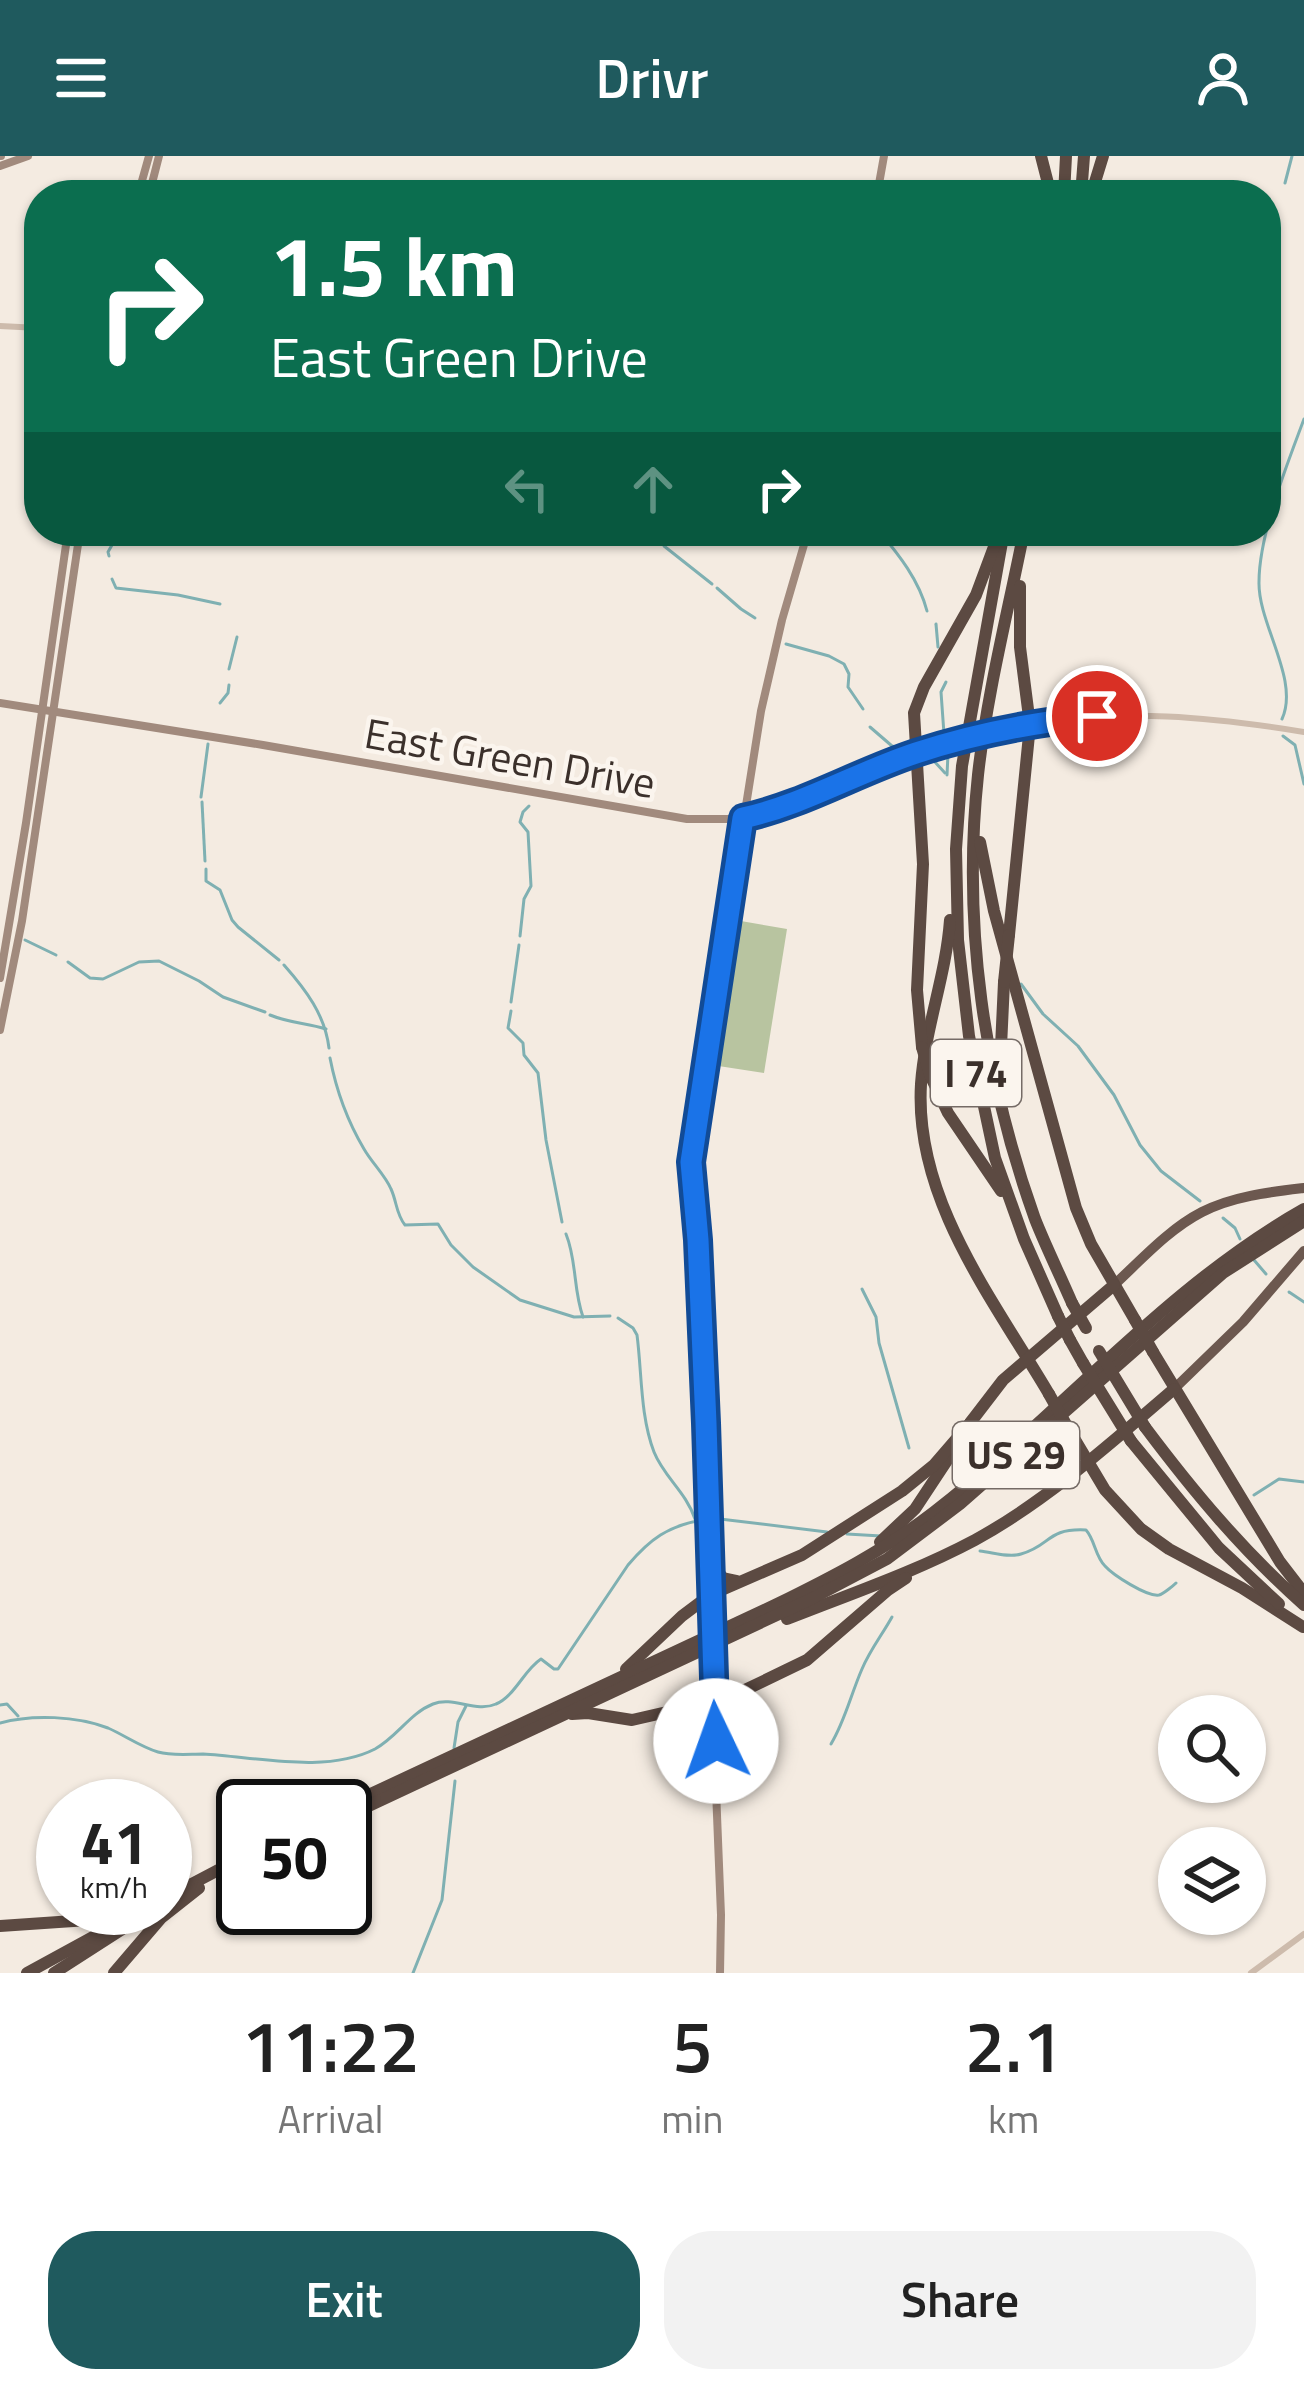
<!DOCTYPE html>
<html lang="en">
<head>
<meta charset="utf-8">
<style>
	body { margin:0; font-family:"Titillium Web",sans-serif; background:#f2f2f2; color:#222; height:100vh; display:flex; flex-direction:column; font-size:45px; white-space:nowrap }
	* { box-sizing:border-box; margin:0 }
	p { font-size:39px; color:#767676 }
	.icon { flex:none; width:66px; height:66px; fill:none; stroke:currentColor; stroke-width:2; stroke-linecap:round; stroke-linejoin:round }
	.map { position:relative; height:1817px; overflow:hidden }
	.side { display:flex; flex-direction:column; background:#fff; flex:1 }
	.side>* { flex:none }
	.hud { position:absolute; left:24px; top:24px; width:1257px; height:366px; border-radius:48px; box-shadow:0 3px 9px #0004; background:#0b6e4f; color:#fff; overflow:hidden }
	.buttons { position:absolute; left:1158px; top:1539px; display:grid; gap:24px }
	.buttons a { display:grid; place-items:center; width:108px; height:108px; border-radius:50%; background:#fff; box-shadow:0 3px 9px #0004; font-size:60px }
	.speed { position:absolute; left:36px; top:1623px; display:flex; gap:24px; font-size:60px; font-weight:700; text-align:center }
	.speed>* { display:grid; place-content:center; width:156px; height:156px; border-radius:50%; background:#fff; box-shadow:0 3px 9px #0004; line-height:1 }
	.speed small { font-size:30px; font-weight:400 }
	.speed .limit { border:6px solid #111; border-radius:18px; background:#fff; color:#111 }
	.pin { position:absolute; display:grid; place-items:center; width:102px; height:102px; color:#fff; margin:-51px; border:6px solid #fff; border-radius:50%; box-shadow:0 3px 12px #0007 }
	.me { position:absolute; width:132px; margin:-66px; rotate:357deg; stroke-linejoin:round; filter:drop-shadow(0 0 9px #0008) }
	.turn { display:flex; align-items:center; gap:42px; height:252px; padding:0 48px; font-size:54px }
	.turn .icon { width:156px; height:156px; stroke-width:2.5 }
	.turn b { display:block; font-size:84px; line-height:102px }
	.lanes { display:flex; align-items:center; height:114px; padding:0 48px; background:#0003; justify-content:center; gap:60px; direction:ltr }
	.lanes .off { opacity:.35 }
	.eta { display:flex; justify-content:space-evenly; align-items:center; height:204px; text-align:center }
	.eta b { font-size:72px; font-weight:600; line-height:84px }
	.cta { display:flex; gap:24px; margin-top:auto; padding:24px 48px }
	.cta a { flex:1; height:138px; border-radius:48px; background:#1f5a5e; color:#fff; font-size:48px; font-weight:600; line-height:138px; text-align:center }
	.cta a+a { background:#f2f2f2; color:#222 }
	header { display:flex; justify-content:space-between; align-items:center; height:156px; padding:0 48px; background:#1f5a5e; color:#fff; font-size:54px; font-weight:600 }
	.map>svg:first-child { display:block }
</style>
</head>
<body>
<header><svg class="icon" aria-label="menu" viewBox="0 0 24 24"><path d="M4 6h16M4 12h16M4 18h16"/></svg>Drivr<svg class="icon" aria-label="person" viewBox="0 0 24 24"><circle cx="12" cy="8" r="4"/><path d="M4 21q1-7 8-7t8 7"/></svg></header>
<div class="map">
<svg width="1304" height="1817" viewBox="0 0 1304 1817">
	<rect width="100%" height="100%" fill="#f4ebe1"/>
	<polygon fill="#b8c4a0" points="735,764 787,773 764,917 712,909"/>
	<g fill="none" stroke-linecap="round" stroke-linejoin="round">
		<g stroke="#7fb0b2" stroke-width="3">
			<polyline points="1285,27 1292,0"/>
			<polyline points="636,375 657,387"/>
			<path d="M879 375C899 399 919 424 927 455"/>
			<polyline points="664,390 712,428"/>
			<polyline points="109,400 108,396 120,375"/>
			<polyline points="112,423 116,432 178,439 220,448"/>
			<polyline points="717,432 741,453 755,462"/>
			<polyline points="936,468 938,491"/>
			<polyline points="786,488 829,500 844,508 849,518 848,531 863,553"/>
			<polyline points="229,513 237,481"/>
			<polyline points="220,547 228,537 229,529"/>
			<path d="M1282 563C1300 524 1258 468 1259 426 1259 378 1287 309 1304 263"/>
			<polyline points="870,571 892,590 900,592"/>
			<polyline points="944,578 941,536 946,526"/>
			<polyline points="1283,580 1295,589 1304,628"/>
			<polyline points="934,605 945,617"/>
			<polyline points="947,619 948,598"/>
			<polyline points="201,641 208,588"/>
			<polyline points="202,646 205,705"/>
			<polyline points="206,713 206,725 220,734 232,764 238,771 279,804"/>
			<polyline points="520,780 524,743 531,730 528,676 520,666 523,656 529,650"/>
			<polyline points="25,784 56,799"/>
			<polyline points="68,806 90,822 103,823 139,806 159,805 199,825 223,841 265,856"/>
			<path d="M284 809C306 834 325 859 329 892"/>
			<polyline points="1021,828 1043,858 1078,890 1114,939 1140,989 1161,1015 1200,1045"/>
			<polyline points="511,846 519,789"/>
			<polyline points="511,855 508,872 523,887 524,899 538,917 546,984 562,1066"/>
			<path d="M270 859C289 867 308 867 326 873"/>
			<path d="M330 902C336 933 348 966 364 993 372 1007 385 1019 391 1033 397 1046 396 1058 405 1069L438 1068 451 1089 473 1111 520 1144 574 1161 610 1160"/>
			<polyline points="1223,1062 1235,1072 1240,1083"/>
			<path d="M566 1078C577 1105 573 1133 583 1161"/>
			<polyline points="1254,1104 1266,1118"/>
			<polyline points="862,1133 876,1161 879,1187 909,1292"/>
			<polyline points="1289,1136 1304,1146"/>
			<path d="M618 1162 633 1172 637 1179C642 1217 640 1259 654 1296 664 1321 686 1336 695 1363"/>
			<polyline points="1254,1339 1279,1323 1304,1326"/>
			<polyline points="720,1363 827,1376"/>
			<polyline points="847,1378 881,1380"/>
			<path d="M980 1395C992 1396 1008 1402 1021 1398 1051 1390 1046 1372 1086 1374 1095 1384 1095 1400 1105 1410 1113 1419 1147 1441 1159 1439 1163 1438 1173 1430 1176 1427"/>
			<polyline points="0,1549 7,1548 18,1560"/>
			<path d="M0 1567C32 1558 77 1560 108 1572 124 1579 141 1591 158 1596 172 1600 189 1598 203 1598 257 1601 326 1618 375 1593 397 1581 410 1557 433 1548 453 1540 476 1557 496 1548 515 1540 524 1514 541 1503L554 1513H558L628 1409C650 1383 668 1370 702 1364"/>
			<path d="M831 1588C845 1565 851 1538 862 1513 870 1494 882 1479 892 1461"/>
			<polyline points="454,1592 458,1566 466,1550"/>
			<polyline points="413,1817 442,1744 455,1625"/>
		</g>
		<g stroke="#cdbbac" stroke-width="6">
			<polyline points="0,170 39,172"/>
			<path d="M1030 569C1122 552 1212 561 1304 576"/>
			<polyline points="1251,1817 1304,1778"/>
		</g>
		<g stroke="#a18a7d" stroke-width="8">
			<polyline points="0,0 1,0"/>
			<polyline points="0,10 28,0"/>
			<polyline points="138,39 149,0"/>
			<polyline points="149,39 159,0"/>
			<polyline points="877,39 884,0"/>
			<polyline points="0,547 263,589 687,663 728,663 755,659 917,597 956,586"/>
			<polyline points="999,577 1030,569"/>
			<polyline points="0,822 26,667 68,375"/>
			<polyline points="0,874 22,765 80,375"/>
			<polyline points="710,1467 706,1267 691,996 761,555 782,464 808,375"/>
			<polyline points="711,1509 721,1759 720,1817"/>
		</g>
		<g stroke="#6c584f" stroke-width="10">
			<path d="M1114 1129C1142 1103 1169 1073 1202 1056 1233 1040 1270 1036 1304 1032"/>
			<polyline points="1174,1233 1243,1166 1304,1095"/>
		</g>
		<g stroke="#5c4a42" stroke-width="12">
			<polyline points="1041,0 1051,39"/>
			<polyline points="1064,39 1066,0"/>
			<polyline points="1081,39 1084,0"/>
			<polyline points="1091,39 1103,0"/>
			<polyline points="1004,375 962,610 956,693 958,784 969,880 995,1002 1024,1083 1058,1160"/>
			<path d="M1024 375C1008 456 987 537 978 619 962 769 984 921 1035 1063 1046 1091 1060 1119 1072 1147"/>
			<polyline points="980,686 994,755 1076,1052 1091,1088 1135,1164"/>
			<path d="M950 764C946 820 925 872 921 928 914 1043 993 1143 1049 1238"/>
			<polyline points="1009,779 1030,569 1020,491 1020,430"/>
			<polyline points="922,891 917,834 923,708 914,557 924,531 976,439 995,388"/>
			<polyline points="930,919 948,957 1001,1035"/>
			<polyline points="1004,932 1001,891 1004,826"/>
			<polyline points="1070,1184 1083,1207"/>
			<polyline points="1153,1196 1280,1406 1304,1437"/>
			<polyline points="970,1267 1003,1224 1114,1129"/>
			<path d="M1145 1271C1193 1335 1243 1395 1304 1449"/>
			<polyline points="1068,1272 1105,1334 1141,1373 1169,1393 1242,1432 1303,1471"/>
			<polyline points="1131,1285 1219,1392 1279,1448"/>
			<polyline points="880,1386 915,1353 950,1300"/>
			<polyline points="710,1406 723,1422 737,1425"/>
			<path d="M787 1463C850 1438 915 1416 975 1384 1048 1344 1111 1287 1174 1233"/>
			<polyline points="626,1513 682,1460 710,1439 802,1399 902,1335 934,1309 972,1265"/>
			<polyline points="696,1551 707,1556 715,1568"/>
			<polyline points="572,1558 588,1557 632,1564 715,1545 745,1534 807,1504 888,1434 906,1422"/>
			<path d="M345 1650 775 1449C830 1422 885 1394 934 1356 1060 1259 1164 1132 1304 1053"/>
			<polyline points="345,1661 809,1444 887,1403 960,1348 1223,1117 1304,1065"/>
			<polyline points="165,1742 243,1701"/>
			<polyline points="0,1770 88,1764 136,1752"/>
			<polyline points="27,1817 146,1752"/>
			<polyline points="54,1817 124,1772"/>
			<polyline points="114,1817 161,1762 199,1732"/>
		</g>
		<g stroke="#a18a7d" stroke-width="8">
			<polyline points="956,586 999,577"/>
			<polyline points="710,1467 711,1509"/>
		</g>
		<g stroke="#5c4a42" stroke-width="12">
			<polyline points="1004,826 1009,779"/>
			<polyline points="922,891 930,919"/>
			<polyline points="1072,1147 1086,1172"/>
			<polyline points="1058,1160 1070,1184"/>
			<polyline points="1135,1164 1153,1196"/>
			<polyline points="1099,1195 1145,1271"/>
			<polyline points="1083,1207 1131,1285"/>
			<polyline points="1049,1238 1068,1272"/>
		</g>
	</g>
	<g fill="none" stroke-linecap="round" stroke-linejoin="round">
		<defs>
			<path id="route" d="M716 1585 706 1267 698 1084 691 1006 743 662C803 649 858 616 916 597 974 578 1037 566 1097 560"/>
		</defs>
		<use href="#route" stroke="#114b97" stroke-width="30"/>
		<use href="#route" stroke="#1a73e8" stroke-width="21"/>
	</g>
	<g text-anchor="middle" stroke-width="9" stroke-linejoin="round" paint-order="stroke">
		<g fill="#fbf5ee" stroke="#756b66" stroke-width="3">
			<rect x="931" y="884" width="90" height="66" rx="9"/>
			<rect x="953" y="1266" width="126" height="66" rx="9"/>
		</g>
		<g font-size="39" font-weight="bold" fill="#3b302b">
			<text x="976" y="931">I 74</text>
			<text x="1016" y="1313">US 29</text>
		</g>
		<g font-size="42" fill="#3b302b" stroke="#fbf5ee">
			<text transform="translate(510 602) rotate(10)" y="15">East Green Drive</text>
		</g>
	</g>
</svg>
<div class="buttons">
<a><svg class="icon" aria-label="search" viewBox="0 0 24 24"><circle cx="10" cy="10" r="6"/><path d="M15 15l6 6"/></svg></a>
<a><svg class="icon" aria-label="layers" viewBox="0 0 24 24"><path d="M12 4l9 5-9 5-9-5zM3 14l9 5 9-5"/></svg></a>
</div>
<div class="speed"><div>41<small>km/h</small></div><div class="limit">50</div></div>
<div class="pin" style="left:1097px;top:560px;background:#d93025"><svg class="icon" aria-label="arrive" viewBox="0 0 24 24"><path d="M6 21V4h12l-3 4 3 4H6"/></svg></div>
<svg class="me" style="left:716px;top:1585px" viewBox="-20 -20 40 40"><circle r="19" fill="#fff"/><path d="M0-13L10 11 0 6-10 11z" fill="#1a73e8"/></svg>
<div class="hud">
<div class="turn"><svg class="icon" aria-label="right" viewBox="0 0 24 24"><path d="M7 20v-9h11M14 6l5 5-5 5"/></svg><div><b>1.5 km</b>East Green Drive</div></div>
<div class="lanes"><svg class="icon off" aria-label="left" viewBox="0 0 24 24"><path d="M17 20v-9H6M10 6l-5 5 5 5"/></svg><svg class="icon off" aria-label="ahead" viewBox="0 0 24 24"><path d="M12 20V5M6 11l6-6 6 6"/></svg><svg class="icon" aria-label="right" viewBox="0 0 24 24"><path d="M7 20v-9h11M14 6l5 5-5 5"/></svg></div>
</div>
</div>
<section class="side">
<div class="eta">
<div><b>11:22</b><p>Arrival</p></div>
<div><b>5</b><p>min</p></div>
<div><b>2.1</b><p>km</p></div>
</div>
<div class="cta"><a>Exit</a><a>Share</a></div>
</section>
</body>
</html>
